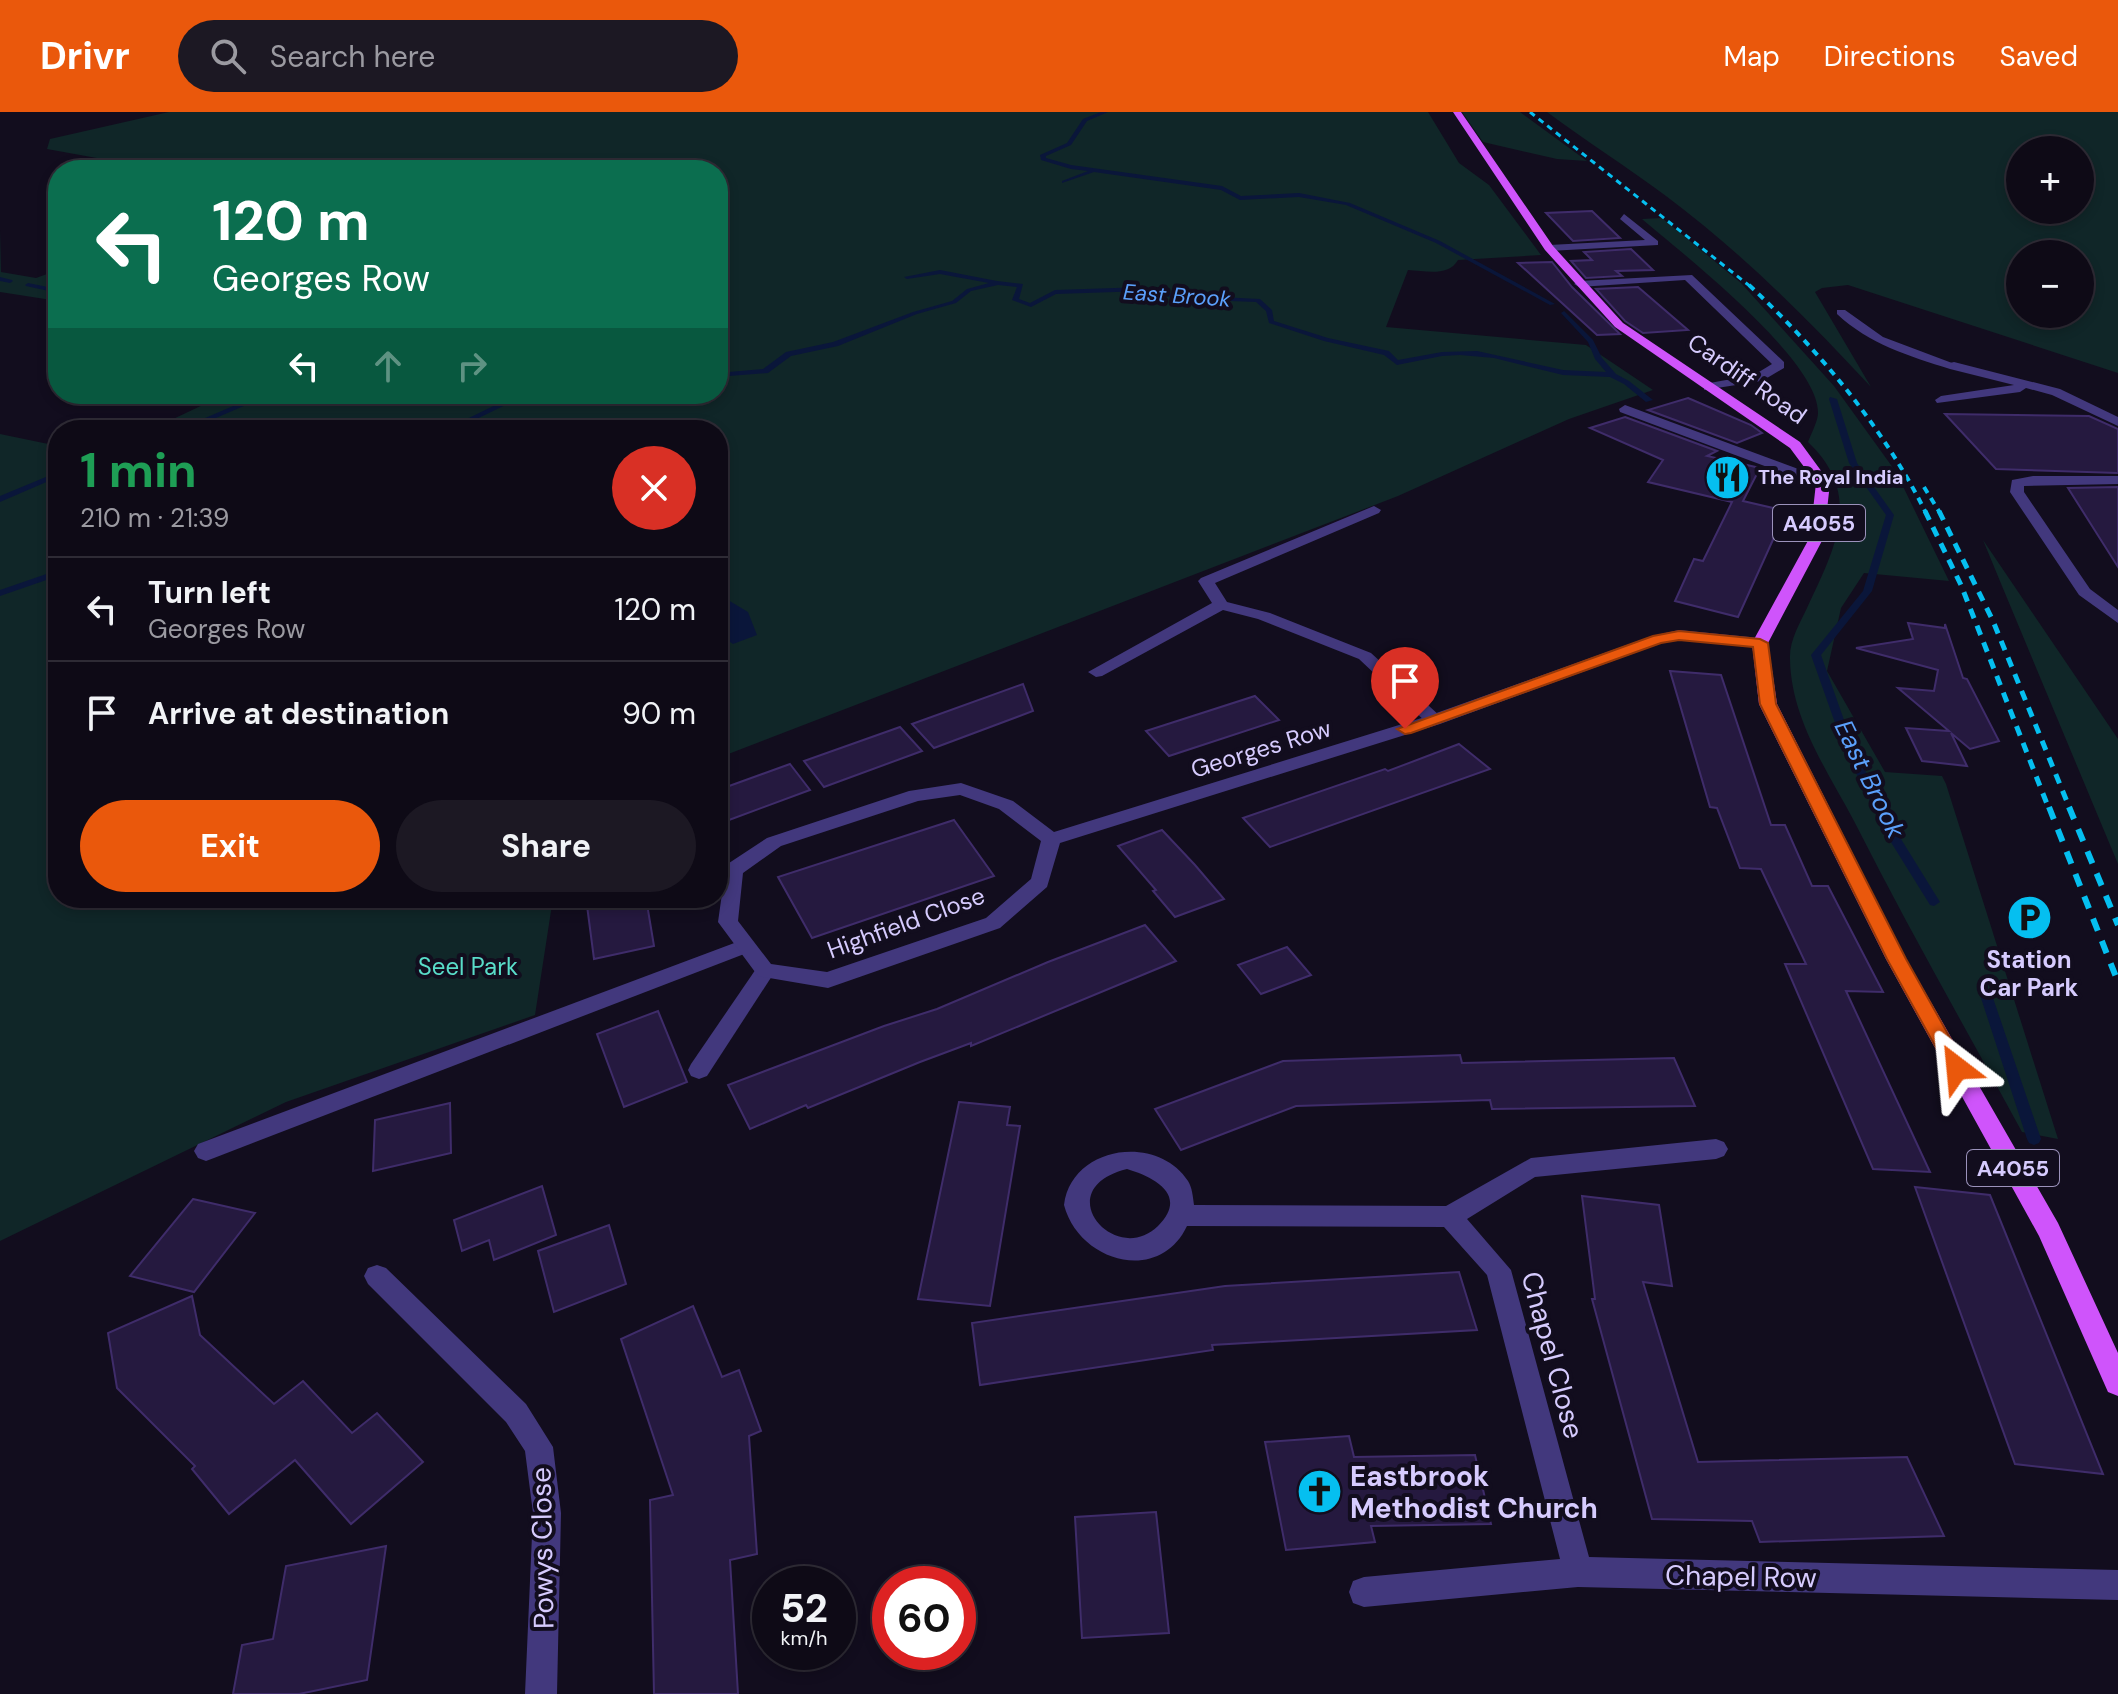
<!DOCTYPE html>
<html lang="en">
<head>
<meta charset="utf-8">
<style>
	body { margin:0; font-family:"DM Sans",sans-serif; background:#1c1823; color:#f1f3f6; height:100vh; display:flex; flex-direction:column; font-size:30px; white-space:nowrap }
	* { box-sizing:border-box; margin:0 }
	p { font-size:26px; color:#9b9aa1 }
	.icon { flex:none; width:44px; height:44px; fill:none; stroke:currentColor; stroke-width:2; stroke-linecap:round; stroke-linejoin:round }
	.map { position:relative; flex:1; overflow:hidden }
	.side { position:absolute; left:48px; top:308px; width:680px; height:488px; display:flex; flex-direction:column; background:#0e0a16; border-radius:32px; box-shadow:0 4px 12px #0003,0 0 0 2px #2e2b35 }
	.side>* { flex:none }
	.guide { position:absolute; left:48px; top:48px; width:680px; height:244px; border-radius:32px; box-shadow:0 4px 12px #0003,0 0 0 2px #2e2b35; background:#0b6e4f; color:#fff; overflow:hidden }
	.tools { position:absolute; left:2006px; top:24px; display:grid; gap:16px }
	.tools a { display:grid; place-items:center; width:88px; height:88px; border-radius:50%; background:#0e0a16; box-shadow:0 4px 12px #0003,0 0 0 2px #2e2b35; font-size:40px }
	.speed { position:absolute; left:752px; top:1454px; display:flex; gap:16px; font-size:40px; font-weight:700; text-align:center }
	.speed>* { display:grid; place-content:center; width:104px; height:104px; border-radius:50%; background:#0e0a16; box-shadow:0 4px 12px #0003,0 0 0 2px #2e2b35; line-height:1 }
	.speed small { font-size:20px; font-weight:400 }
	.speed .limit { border:12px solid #d22; background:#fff; color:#111 }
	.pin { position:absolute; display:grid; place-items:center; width:68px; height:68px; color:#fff; margin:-82px -34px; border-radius:50% 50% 50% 0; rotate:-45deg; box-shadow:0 0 8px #0007 }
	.pin .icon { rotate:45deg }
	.me { position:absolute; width:88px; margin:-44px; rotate:331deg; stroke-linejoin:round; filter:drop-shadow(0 0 6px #0008) }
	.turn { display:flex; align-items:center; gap:28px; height:168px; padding:0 32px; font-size:36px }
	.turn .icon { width:104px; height:104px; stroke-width:2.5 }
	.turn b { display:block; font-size:56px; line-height:68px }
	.lanes { display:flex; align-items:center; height:76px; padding:0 32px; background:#0003; justify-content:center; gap:40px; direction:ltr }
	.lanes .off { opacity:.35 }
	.round { display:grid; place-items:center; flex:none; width:84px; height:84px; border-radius:42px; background:#1c1823 }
	.overview { display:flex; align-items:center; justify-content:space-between; height:136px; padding:0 32px }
	h1 { font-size:48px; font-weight:700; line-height:60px; color:#1e9e55 }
	.action { display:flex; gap:16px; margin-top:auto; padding:16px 32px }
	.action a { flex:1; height:92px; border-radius:48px; background:#ea580c; color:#fff; font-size:32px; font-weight:700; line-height:92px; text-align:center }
	.action a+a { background:#1c1823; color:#f1f3f6 }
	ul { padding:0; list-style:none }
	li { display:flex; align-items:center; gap:24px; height:104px; padding:0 32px; border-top:2px solid #2e2b35 }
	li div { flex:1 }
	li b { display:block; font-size:30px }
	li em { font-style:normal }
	header { display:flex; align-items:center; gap:48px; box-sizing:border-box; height:112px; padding:0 40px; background:#ea580c; color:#fff }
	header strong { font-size:38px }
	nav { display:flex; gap:44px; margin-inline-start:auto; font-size:28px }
	.search { width:560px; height:72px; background:#1c1823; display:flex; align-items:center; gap:20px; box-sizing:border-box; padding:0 28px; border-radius:44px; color:#9b9aa1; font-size:30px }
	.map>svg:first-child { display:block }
</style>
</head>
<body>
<header>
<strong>Drivr</strong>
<div class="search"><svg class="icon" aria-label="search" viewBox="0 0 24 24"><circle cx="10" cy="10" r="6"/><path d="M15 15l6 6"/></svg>Search here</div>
<nav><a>Map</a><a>Directions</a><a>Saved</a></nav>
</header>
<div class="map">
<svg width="2118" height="1582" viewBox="0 0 2118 1582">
	<rect width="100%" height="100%" fill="#120d1e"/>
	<g fill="#102628" fill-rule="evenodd">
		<path d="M169 0H1428L1459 51 1489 73 1541 143 1458 148C1448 165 1426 159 1408 158L1386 215 1586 233 1653 278 1569 307 1398 384 718 646V318H150L226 282H718V58H163L47 37 50 27Z"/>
		<polygon points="1462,0 1520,0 1587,49 1557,47 1483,30"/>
		<path d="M1547 0H2118V261L1848 173 1822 176 1815 180 1871 275C1807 206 1741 140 1666 84 1627 55 1586 29 1547 0ZM2020 38H2080V98H2020ZM2020 142H2080V202H2020Z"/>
		<path d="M1662 106 1741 171 1834 274 1896 360 1949 469 1864 461 1841 496 1827 559 1885 660 1942 664 1946 672 2058 1027 2022 1020C1966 917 1907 814 1854 709 1827 658 1791 607 1790 547 1789 529 1800 511 1807 496 1835 436 1864 383 1808 330 1811 322 1818 309 1818 301 1819 248 1683 142 1642 107Z"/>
		<polygon points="0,118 1,160 36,166 58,158 58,189 0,180"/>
		<polygon points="0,322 58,334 58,786 553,786 535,903 286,990 0,1129"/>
		<polygon points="1983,428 2118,627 2118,752 2002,474"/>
	</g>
	<polygon fill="#0a163a" points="718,482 748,500 757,523 733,532 718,522"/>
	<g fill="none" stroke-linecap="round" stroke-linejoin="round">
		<g fill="#0a163a" fill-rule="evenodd">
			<polygon points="1101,0 1108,0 1087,9 1071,33 1046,44 1046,46 1071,53 1222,74 1241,84 1299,81 1350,91 1440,129 1555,192 1550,193 1436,131 1346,93 1299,85 1240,88 1221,78 1094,60 1062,71 1062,69 1088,59 1071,57 1041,48 1040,43 1067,31 1083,7"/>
			<polygon points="940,158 997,169 1023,172 1019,187 1030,191 1055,178 1145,175 1178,183 1260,187 1272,198 1274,209 1328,226 1389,239 1398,248 1442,240 1477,239 1563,258 1606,260 1595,247 1588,230 1561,201 1564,199 1593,228 1602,246 1616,262 1629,269 1653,288 1646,290 1624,272 1610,265 1563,263 1494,246 1460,243 1442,244 1397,253 1384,243 1324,229 1269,211 1266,199 1256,190 1178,187 1145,179 1056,182 1031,195 1012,188 1017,175 998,173 971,179 956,191 917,202 838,234 791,244 768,261 729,264 718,262 718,258 729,260 763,257 786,240 833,230 913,200 952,189 967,177 989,171 940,162 907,167 904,165"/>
			<polygon points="0,165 12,168 13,169 10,171 0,169"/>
			<polygon points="28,171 58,177 58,181 26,174 25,173"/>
			<polygon points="261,282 272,282 188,318 177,318"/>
			<polygon points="518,282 528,282 454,318 444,318"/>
			<polygon points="1830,285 1837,287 1857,351 1894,403 1872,479 1821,543 1855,639 1901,727 1940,790 1934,794 1930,793 1889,727 1845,639 1811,543 1863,479 1886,403 1849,351 1829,287"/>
			<polygon points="58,360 58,365 0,390 0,384"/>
			<polygon points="58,458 58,464 0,484 0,478"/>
			<polygon points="1986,878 1991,880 1992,883 2041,1027 2039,1031 2034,1033 2029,1031 2027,1027 1980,883 1981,880"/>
		</g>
	</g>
	<g fill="#25193f" stroke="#3f2c6a" stroke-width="2">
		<polygon points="1592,99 1620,126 1573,129 1546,101"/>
		<polygon points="1631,137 1653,158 1616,159 1622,164 1586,166 1571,149 1592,148 1584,140"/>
		<polygon points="1552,150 1572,175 1620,222 1597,223 1518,151"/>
		<polygon points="1638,175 1688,218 1643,221 1625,209 1596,177"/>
		<polygon points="1688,286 1751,313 1762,321 1737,331 1648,298"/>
		<polygon points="1945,302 2089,304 2118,317 2118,361 1996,357"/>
		<polygon points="1625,305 1717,339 1707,344 1760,356 1743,389 1786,399 1738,505 1675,489 1694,447 1703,449 1732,390 1648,370 1663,348 1590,316"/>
		<polygon points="2118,375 2118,455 2068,376"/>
		<polygon points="1908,511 1945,516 1945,512 1963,566 1967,567 1999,629 1970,637 1951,621 1967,654 1922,649 1906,616 1949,619 1898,576 1934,579 1938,558 1856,536 1913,527"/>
		<polygon points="1670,559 1721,563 1771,713 1785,713 1812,774 1828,774 1883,880 1846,879 1930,1060 1873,1057 1785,852 1806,852 1761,757 1740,756 1717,696 1710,695"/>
		<polygon points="1023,572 1033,599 934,636 912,612"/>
		<polygon points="1255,584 1279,608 1169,644 1146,619"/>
		<polygon points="900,615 922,639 824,675 804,649"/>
		<polygon points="1459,632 1490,657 1270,735 1243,706 1385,657 1388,659"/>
		<polygon points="790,652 810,678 729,708 718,693 718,678"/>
		<polygon points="954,708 994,764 812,826 778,765"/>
		<polygon points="1162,718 1195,753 1224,787 1175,805 1153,779 1156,778 1118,734"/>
		<polygon points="586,786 646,786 654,834 594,847"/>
		<polygon points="1145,813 1176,849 971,934 971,931 920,950 808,996 806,993 750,1017 728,973 884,914 937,897 1048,850"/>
		<polygon points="1287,835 1311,863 1261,882 1238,853"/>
		<polygon points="658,899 687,970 624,995 597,922"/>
		<polygon points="1460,943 1462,951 1674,946 1695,994 1492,997 1490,988 1296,994 1181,1038 1155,997 1283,949"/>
		<polygon points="959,990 1010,995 1007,1013 1020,1014 990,1194 918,1187"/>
		<polygon points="450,991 451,1041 373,1059 375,1008"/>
		<polygon points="542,1074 556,1123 494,1148 489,1128 462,1139 454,1108"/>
		<polygon points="1915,1075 1990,1083 2103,1362 2015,1352"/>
		<polygon points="1582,1084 1659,1093 1672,1174 1643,1170 1698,1350 1907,1345 1944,1424 1760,1430 1752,1409 1652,1407 1592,1187 1595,1187"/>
		<polygon points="193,1087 255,1101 194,1180 130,1164"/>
		<polygon points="609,1113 626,1172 554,1200 538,1139"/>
		<polygon points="1459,1160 1477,1218 1212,1233 1213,1238 980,1273 972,1211 1225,1174"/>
		<polygon points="192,1184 200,1223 274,1292 303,1269 352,1321 377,1301 423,1350 351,1412 295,1348 229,1402 192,1357 195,1354 117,1276 108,1221"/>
		<polygon points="693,1194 722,1265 739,1258 761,1319 749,1324 757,1442 730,1448 738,1582 654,1582 650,1388 673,1383 621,1227"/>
		<polygon points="1349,1324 1354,1345 1475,1343 1491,1412 1371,1414 1375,1430 1286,1438 1265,1330"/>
		<polygon points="1156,1400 1169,1521 1082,1526 1075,1405"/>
		<polygon points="386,1434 367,1568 299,1582 233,1582 242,1533 273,1527 286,1454"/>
	</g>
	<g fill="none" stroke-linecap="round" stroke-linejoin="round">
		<g fill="#42387d" fill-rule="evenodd">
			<polygon points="1624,102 1658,129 1658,133 1549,139 1544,136 1549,133 1645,128 1620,107"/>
			<polygon points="1692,163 1784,250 1784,256 1762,269 1704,278 1704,272 1754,263 1772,252 1685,168 1579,175 1574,172 1579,169"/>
			<path d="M1837 198H1845L1883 225 1960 254 1950 257C1909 244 1869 232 1837 202Z"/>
			<polygon points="1374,394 1381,398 1379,401 1215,471 1227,490 1270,501 1371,541 1440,604 1443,608 1440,612 1428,612 1359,547 1258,507 1223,498 1102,564 1096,565 1088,560 1212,491 1198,469 1201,466"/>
			<polygon points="745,827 752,829 755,834 752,839 214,1046 206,1049 198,1046 194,1039 198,1032"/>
			<polygon points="765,851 772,854 775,859 772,864 707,964 699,967 691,964 688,958 691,952 758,854"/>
		</g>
		<g fill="#42387d" fill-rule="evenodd">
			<polygon points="1954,250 2060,277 2118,305 2118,314 2052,283 2026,276 2020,280 1937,291 1935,288 1941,284 2014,273 1950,257 1950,251"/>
			<polygon points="1625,293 1828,368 1830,371 1818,374 1620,300 1619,297"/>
			<polygon points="2033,364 2118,364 2118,372 2024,374 2024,380 2090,477 2118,498 2118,511 2079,483 2010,380 2012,368"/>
			<path d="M1679 518 1760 526 1768 531 1760 536 1679 528 1662 531 1440 612 1060 731 1047 775 1000 816 828 876 758 864 718 810 726 753 767 726 909 679 961 671 1013 689 1054 720 1428 604 1652 524ZM960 683 999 697 1041 729 1031 767 986 806 827 860 771 852 738 809 743 761 781 734 918 689Z"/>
			<path d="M1716 1027 1724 1030 1728 1037 1724 1044 1716 1047 1535 1065 1467 1107 1511 1158 1589 1445 2118 1458V1488L1578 1475 1364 1495 1353 1491 1349 1480 1353 1469 1364 1465 1560 1447 1487 1163 1444 1115 1187 1114C1159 1173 1079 1150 1064 1093 1071 1034 1157 1021 1188 1069 1192 1075 1193 1085 1194 1093L1446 1094 1531 1046ZM1127 1057C1154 1065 1189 1083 1158 1114 1115 1156 1047 1077 1127 1057Z"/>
			<polygon points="377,1153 386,1156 526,1292 553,1335 561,1401 557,1582 525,1582 533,1401 525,1339 506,1310 368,1172 364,1164 368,1156"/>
		</g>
		<polygon fill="#cf54fb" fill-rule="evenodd" points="1453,0 1461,0 1553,134 1623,211 1800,330 1830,371 1824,425 1768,531 1777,592 1906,847 2058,1111 2118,1241 2118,1284 2108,1280 2039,1124 1886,847 1759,592 1752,531 1810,425 1816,371 1790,336 1615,215 1545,138"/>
		<polyline stroke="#05bff0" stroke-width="3" stroke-dasharray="6 5" stroke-linecap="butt" points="1530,0 1751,175"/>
		<g stroke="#05bff0" stroke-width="4" stroke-dasharray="7 6" stroke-linecap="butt">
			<path d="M1749 173C1818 237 1884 316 1926 401"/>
			<polyline points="1924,375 1940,401"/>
		</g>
		<g stroke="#05bff0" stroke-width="5" stroke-dasharray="10 8" stroke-linecap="butt">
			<polyline points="1925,399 1961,473 2049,697"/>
			<polyline points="1939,399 1993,509 2070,697"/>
		</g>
		<g stroke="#05bff0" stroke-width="6" stroke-dasharray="13 11" stroke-linecap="butt">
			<polyline points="2049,695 2118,870"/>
			<polyline points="2069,695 2118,813"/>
		</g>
	</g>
	<polygon fill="#ea580c" stroke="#983908" stroke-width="2" points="1679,519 1760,527 1768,531 1776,592 1906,847 1967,956 1964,961 1950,961 1887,847 1760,592 1753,535 1679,528 1661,531 1411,621 1405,622 1397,617 1653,524"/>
	<defs>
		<symbol id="restaurant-disc" viewBox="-11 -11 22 22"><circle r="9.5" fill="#05bff0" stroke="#120d1e"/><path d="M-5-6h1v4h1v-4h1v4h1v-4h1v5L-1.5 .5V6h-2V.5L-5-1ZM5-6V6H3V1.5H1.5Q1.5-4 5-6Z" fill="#111"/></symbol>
		<symbol id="parking-disc" viewBox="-11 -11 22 22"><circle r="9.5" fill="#05bff0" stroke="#120d1e"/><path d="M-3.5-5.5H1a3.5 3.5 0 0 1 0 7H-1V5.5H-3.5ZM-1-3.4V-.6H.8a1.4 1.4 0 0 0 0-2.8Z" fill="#111"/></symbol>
		<symbol id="church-disc" viewBox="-11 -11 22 22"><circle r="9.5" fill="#05bff0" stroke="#120d1e"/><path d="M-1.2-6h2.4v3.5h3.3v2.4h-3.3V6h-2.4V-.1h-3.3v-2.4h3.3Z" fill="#111"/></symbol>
	</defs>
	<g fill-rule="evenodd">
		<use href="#restaurant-disc" x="1702" y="340" width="51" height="51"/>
		<use href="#parking-disc" x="2004" y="780" width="51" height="51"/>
		<use href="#church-disc" x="1294" y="1354" width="51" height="51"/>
	</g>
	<g text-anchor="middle" stroke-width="8" stroke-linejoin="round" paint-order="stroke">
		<g font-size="20" font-weight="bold" fill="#d6cbfe" stroke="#120d1e" text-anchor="start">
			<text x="1758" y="372">The Royal India</text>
		</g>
		<g font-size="22" font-style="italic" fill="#5ba0fc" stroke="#120d1e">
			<text transform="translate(1177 183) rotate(4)" y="8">East Brook</text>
		</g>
		<g fill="#120d1e" stroke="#9b92bb" stroke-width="2">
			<rect x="1773" y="393" width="92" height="36" rx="6"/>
			<rect x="1967" y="1038" width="92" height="36" rx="6"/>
		</g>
		<g font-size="22" font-weight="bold" fill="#d6cbfe">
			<text x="1819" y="419">A4055</text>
			<text x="2013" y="1064">A4055</text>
		</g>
		<g font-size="24" fill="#d6cbfe" stroke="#120d1e">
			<text transform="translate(1747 267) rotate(35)" y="8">Cardiff Road</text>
			<text transform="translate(1261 637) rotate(-17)" y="8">Georges Row</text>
			<text transform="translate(906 811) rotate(-20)" y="8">Highfield Close</text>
		</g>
		<g font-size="24" font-weight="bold" fill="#d6cbfe" stroke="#120d1e">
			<text x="2029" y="856">Station<tspan x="2029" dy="28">Car Park</tspan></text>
		</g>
		<g font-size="24" fill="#59dcc9" stroke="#120d1e">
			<text x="468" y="863">Seel Park</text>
		</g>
		<g font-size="26" font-style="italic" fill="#5ba0fc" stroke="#120d1e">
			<text transform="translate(1870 667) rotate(64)" y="9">East Brook</text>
		</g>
		<g font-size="28" fill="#d6cbfe" stroke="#120d1e">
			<text transform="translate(1553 1243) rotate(75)" y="10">Chapel Close</text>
			<text transform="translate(542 1436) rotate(-91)" y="10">Powys Close</text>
			<text transform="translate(1741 1464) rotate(1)" y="10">Chapel Row</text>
		</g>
		<g font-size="28" font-weight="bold" fill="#d6cbfe" stroke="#120d1e" text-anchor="start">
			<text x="1350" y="1374">Eastbrook<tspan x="1350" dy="32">Methodist Church</tspan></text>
		</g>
	</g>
</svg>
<div class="tools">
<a>+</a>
<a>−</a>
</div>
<div class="speed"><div>52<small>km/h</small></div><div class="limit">60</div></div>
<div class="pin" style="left:1405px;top:617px;background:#d93025"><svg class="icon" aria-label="arrive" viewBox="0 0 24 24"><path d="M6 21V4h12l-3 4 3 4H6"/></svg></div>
<svg class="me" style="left:1957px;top:956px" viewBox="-20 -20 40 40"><path d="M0-17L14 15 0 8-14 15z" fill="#ea580c" stroke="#fff" stroke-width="4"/></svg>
<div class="guide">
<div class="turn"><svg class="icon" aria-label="left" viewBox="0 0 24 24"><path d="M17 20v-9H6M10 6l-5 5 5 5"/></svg><div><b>120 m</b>Georges Row</div></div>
<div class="lanes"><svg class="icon" aria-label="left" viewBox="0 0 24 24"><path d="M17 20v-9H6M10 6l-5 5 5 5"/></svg><svg class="icon off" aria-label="ahead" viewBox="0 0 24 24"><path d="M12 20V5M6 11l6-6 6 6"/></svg><svg class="icon off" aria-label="right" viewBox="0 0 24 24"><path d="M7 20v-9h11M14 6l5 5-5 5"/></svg></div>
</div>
<section class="side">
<div class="overview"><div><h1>1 min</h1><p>210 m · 21:39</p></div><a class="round" style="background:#d93025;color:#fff"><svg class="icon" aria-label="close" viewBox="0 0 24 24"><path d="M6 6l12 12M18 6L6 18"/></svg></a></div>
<ul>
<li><svg class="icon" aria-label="left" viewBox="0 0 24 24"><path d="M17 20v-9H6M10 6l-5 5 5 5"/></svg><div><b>Turn left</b><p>Georges Row</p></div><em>120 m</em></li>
<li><svg class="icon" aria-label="arrive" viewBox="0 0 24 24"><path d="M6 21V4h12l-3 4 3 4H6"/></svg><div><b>Arrive at destination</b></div><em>90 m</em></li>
</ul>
<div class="action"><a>Exit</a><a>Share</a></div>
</section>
</div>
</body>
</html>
